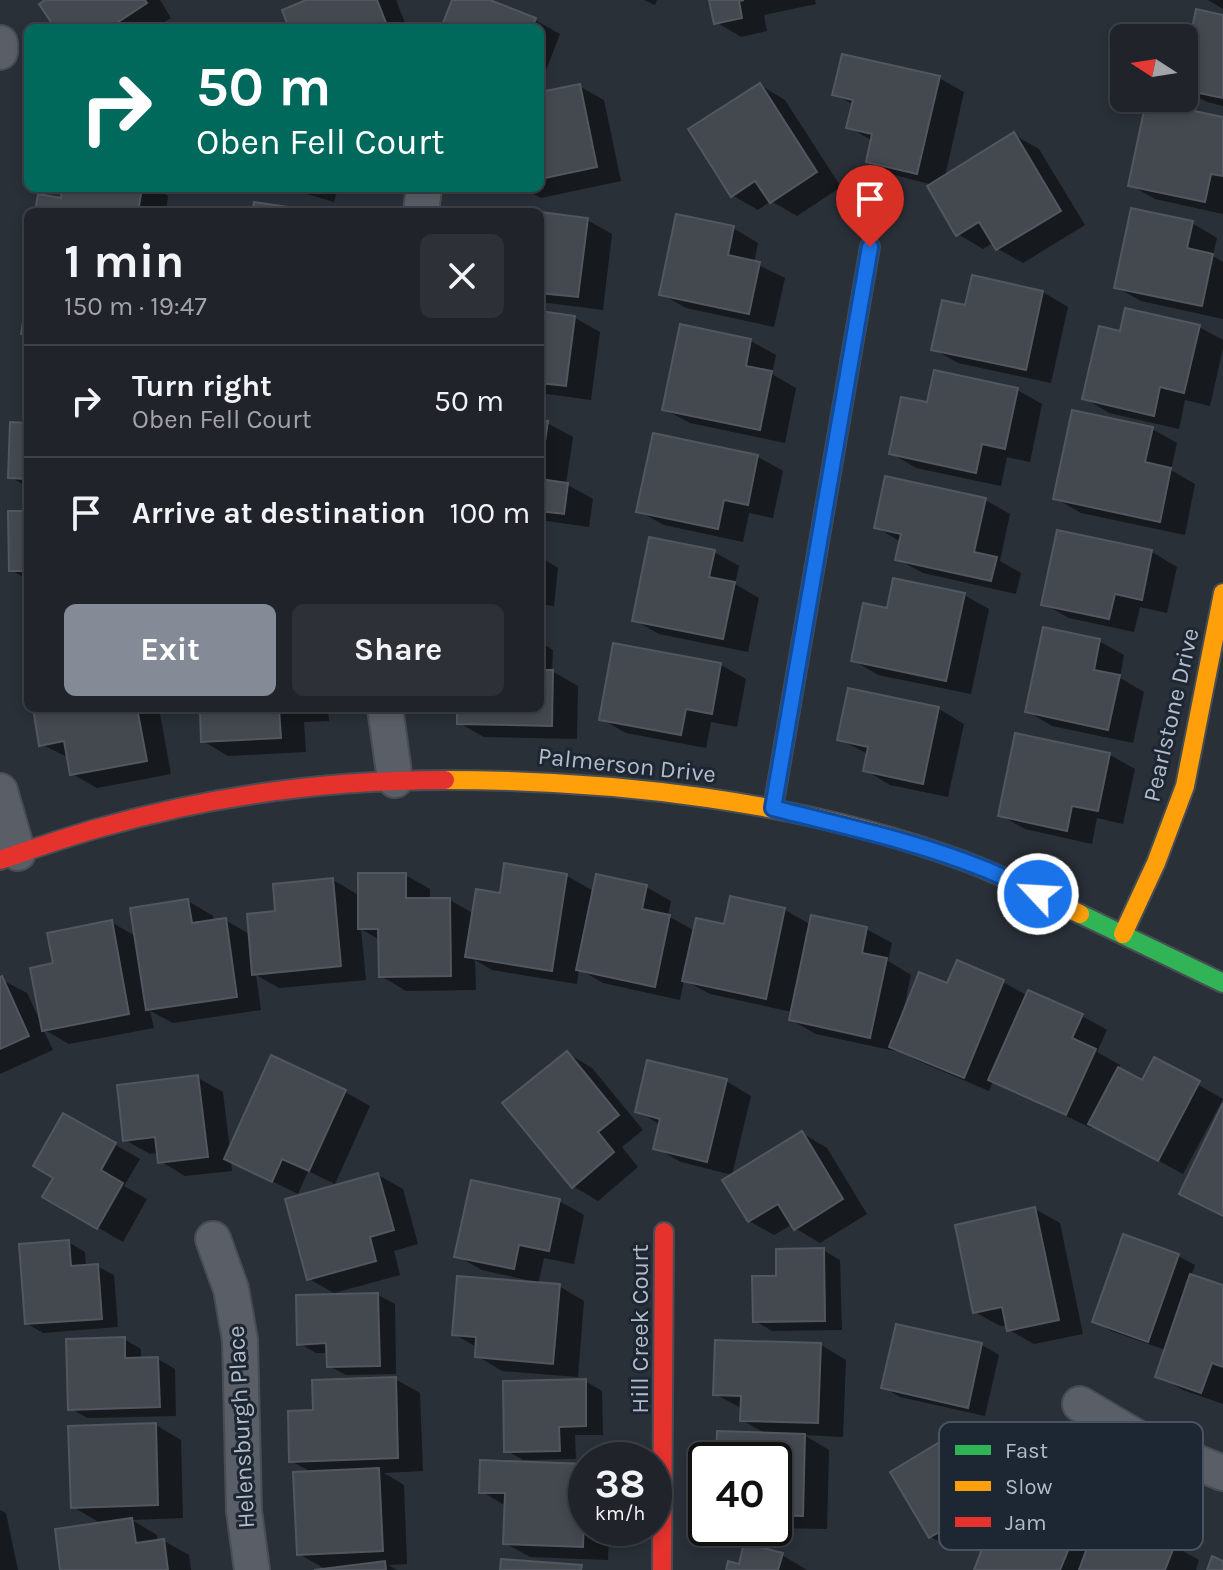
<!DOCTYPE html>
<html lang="en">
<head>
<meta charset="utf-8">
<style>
	body { margin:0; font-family:Karla,sans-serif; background:#2d3036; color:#f1f3f6; height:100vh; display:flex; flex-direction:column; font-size:30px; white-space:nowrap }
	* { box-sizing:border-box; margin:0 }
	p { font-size:26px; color:#a2a4a8 }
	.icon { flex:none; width:44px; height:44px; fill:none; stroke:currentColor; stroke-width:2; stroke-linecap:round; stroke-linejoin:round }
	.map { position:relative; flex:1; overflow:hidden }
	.drawer { position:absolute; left:24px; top:208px; width:520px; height:504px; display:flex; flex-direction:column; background:#20242a; border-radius:12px; box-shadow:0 4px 12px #0003,0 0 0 2px #3d4147 }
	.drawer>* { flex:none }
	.banner { position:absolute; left:24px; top:24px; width:520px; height:168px; border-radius:12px; box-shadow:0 4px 12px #0003,0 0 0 2px #3d4147; background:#00695c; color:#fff; overflow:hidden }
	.needle { width:52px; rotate:282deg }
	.tools { position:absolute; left:1110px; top:24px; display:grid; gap:16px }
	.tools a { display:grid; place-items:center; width:88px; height:88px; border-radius:12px; background:#20242a; box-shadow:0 4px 12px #0003,0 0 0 2px #3d4147; font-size:40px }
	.speed { position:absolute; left:568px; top:1442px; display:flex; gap:16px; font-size:40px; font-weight:700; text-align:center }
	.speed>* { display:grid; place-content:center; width:104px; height:104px; border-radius:50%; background:#20242a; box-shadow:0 4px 12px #0003,0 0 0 2px #3d4147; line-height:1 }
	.speed small { font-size:20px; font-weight:400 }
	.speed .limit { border:4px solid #111; border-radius:12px; background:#fff; color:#111 }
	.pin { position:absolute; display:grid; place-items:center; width:68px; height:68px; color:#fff; margin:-82px -34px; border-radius:50% 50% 50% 0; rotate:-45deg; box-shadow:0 0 8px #0007 }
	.pin .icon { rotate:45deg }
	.me { position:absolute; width:88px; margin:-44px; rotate:295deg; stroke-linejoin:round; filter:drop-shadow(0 0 6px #0008) }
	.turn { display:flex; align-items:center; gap:28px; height:168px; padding:0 40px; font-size:36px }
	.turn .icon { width:104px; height:104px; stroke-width:2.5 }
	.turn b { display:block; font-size:56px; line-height:68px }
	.round { display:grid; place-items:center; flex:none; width:84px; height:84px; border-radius:12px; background:#2d3036 }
	.headline { display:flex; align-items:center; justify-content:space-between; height:136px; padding:0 40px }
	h1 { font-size:48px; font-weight:700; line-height:60px }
	.action { display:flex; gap:16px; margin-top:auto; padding:16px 40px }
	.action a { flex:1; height:92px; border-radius:12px; background:#848b96; color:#fff; font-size:32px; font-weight:700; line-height:92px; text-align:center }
	.action a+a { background:#2d3036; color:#f1f3f6 }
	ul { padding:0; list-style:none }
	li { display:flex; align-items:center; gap:24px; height:112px; padding:0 40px; border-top:2px solid #3d4147 }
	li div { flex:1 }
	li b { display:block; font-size:30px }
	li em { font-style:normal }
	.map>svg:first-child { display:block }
</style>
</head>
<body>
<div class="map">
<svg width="1223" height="1570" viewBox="0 0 1223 1570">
	<rect width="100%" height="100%" fill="#2a3038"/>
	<g fill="#0007">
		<polygon points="49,0 160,0 171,18 155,28 57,28"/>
		<polygon points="312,0 396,0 407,28 291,28"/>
		<polygon points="455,0 485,0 535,20 560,34 540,86 540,28 443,28"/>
		<polygon points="644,0 657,0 655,5"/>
		<polygon points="711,0 815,0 816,4 764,15 767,31 741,37 716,22"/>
		<polygon points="1208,0 1223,0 1223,9"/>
		<polygon points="1223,17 1223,106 1207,102 1184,89 1184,76"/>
		<polygon points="939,78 964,92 945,177 1014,135 1039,149 1085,225 1023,263 998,249 994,242 983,249 958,234 933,185 894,175 868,161 873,141 848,127 854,105 834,94"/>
		<polygon points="760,85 785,100 841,187 797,216 771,201 758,210 732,195"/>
		<polygon points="579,86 604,100 621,181 541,198 523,188 540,188 540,94"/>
		<polygon points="1223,119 1223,214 1155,199 1130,185"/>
		<polygon points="64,188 154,188 168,196 166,212 37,212 63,200"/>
		<polygon points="286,188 338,188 334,202"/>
		<polygon points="540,214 587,220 612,234 603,310 540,302"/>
		<polygon points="1192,223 1217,238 1213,256 1223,262 1223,319 1141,301 1116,287"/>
		<polygon points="733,228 758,243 754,263 785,278 774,327 686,308 661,294"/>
		<polygon points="1043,292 1068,307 1051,383 958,363 933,349 967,308"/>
		<polygon points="540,313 575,318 600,332 591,400 540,393"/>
		<polygon points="681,326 751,341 776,355 772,374 796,388 785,443 690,423 664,409"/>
		<polygon points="1199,327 1223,340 1223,348 1210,406 1185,400 1179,429 1109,413 1084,398 1121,334"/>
		<polygon points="1017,390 1042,404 1030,462 1007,457 1001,486 916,468 891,453 928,405"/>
		<polygon points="540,422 547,423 573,437 566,484 593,499 589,527 540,520"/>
		<polygon points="28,425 28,487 10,477"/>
		<polygon points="1152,429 1177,443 1171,470 1195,484 1185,535 1081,513 1055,498"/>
		<polygon points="758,457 783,471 773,518 749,513 743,542 664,525 638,511"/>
		<polygon points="985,500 1010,514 1000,561 1021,573 1016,594 923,573 897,559 901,542 876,527"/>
		<polygon points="28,513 28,580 11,570"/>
		<polygon points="714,552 739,566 735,584 759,598 748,652 659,634 634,620"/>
		<polygon points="1152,552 1177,567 1167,613 1140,607 1134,632 1069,618 1044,604"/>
		<polygon points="540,557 558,568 554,606 540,604"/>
		<polygon points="964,595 989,609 971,694 878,675 853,660 888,610"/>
		<polygon points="1099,641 1124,655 1120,678 1144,692 1133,743 1052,726 1027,711"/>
		<polygon points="540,642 553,650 552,671 578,686 577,739 484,737 459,723 459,709 457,708 540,708"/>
		<polygon points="615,645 721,665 746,679 737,727 711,722 706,748 626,733 601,719"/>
		<polygon points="35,708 159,708 171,774 97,788 72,774 69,758 41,744"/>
		<polygon points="202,708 328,708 329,721 304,722 306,752 228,756 203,741"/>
		<polygon points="939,709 964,724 948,797 890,785 865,770 868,754 839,739"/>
		<polygon points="1017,735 1110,755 1135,769 1123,824 1097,818 1092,844 1025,829 1000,815"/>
		<polygon points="405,875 430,889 430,900 450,900 474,914 501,895 567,876 595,892 646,887 671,901 668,916 695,931 726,926 731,899 785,910 811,925 866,929 892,943 888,961 911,975 904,1008 948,986 1003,982 1028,996 1082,1016 1107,1030 1097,1052 1120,1065 1118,1069 1143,1082 1155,1060 1223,1099 1183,1174 1093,1125 1091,1128 993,1081 989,1091 916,1060 896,1048 895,1051 816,1034 791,1020 792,1012 710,994 684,980 680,1000 603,983 579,969 577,984 492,970 475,960 476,990 406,991 381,976 380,940 361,929 366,980 279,988 256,975 261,1010 173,1023 150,1011 154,1028 69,1044 43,1029 53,1050 0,1074 0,979 27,993 41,1023 55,965 111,922 137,937 188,901 213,916 214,922 225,920 251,935 278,913 333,880 360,896"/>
		<polygon points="567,1053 592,1068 643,1130 622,1147 638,1167 598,1201 573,1186"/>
		<polygon points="198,1078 223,1092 230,1151 345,1092 370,1106 335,1184 308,1171 298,1194 231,1161 232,1171 185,1176 160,1161 159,1153 150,1154 125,1140"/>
		<polygon points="726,1081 751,1096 732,1175 681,1162 656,1148 661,1125 637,1111"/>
		<polygon points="64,1115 140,1159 124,1186 147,1199 123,1242 44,1196 56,1177"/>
		<polygon points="802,1133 827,1148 867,1214 820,1243 795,1228 793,1224 774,1235 749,1221"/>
		<polygon points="378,1175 403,1189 418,1244 394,1251 400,1275 334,1293 309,1279"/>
		<polygon points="559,1201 584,1215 574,1264 544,1258 538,1285 559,1286 584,1301 578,1377 502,1371 477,1356 478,1348 454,1334 536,1284 536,1282 482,1270 457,1256"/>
		<polygon points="1035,1209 1060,1223 1083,1334 1034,1344 1009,1330 1008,1325 1000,1326 975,1312"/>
		<polygon points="68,1242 85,1252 86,1267 97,1266 114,1275 118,1327 43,1333 26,1323"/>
		<polygon points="823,1250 840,1260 842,1330 772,1331 755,1321 778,1278"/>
		<polygon points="1178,1256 1195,1265 1191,1276 1223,1288 1223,1404 1183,1390 1158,1376 1166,1350 1111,1331 1094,1321"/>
		<polygon points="378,1295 395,1304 396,1374 346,1375 329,1366 328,1353 316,1353 299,1343"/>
		<polygon points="897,1326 982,1345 999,1355 985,1416 900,1397 883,1387"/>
		<polygon points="124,1339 141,1349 141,1360 158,1359 175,1369 176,1416 87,1418 70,1408"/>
		<polygon points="821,1345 846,1360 843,1437 804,1435 829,1450 827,1529 774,1528 774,1460 718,1460 768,1435 742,1420 741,1408 715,1394"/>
		<polygon points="395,1379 420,1393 423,1471 384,1473 404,1485 407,1564 388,1565 397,1570 327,1570 299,1554 313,1473 291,1461 315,1412"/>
		<polygon points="585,1381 602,1391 603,1435 575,1435 576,1459 523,1460 506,1450"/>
		<polygon points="156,1425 181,1440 183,1518 132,1520 157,1535 158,1542 164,1541 189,1555 191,1570 62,1570 102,1524 73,1507"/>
		<polygon points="961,1431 978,1441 1006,1488 980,1504 990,1521 948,1546 931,1537"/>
		<polygon points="482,1462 586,1466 586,1528 609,1528 608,1560 530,1557 505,1543 506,1506 481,1491"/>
		<polygon points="1028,1508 1093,1537 1174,1546 1199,1560 1196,1570 976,1570 1013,1545"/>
		<polygon points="0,1510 6,1513 18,1570 0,1570"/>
		<polygon points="782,1555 807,1570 728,1570 740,1567"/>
	</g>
	<g fill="#444950" stroke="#52575f" stroke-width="2">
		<polygon points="45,0 145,0 147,3 109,28 55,28 39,4"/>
		<polygon points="306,0 377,0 388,28 289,28 282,10"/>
		<polygon points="452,0 490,0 536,18 532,28 441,28"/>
		<polygon points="709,0 744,0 739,1 742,18 714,24"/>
		<polygon points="1196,9 1223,15 1223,98 1184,90 1184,67"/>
		<polygon points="842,54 940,76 917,174 866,162 872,134 846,128 853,100 832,95"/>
		<polygon points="760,83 817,172 770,203 755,181 731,197 688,129"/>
		<polygon points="580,84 597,167 540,179 540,92"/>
		<polygon points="1146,101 1223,117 1223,176 1211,174 1205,202 1128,186"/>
		<polygon points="1014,132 1061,211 996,250 979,222 956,236 927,186"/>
		<polygon points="62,188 142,188 138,212 35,212 38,194 61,198"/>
		<polygon points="254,202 321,212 252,212"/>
		<polygon points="1131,208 1193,221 1187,248 1213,254 1202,306 1114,288"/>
		<polygon points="540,212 588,218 578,297 540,293"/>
		<polygon points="676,214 734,226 728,255 760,262 749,314 659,295"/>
		<polygon points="972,275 1043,291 1026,370 931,350 942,300 965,305"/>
		<polygon points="28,292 28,336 21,334"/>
		<polygon points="1125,308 1200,325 1184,393 1160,387 1154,416 1082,399 1099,326 1120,331"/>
		<polygon points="540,311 575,316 566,386 540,383"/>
		<polygon points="680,324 751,339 746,366 772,371 760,430 662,410"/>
		<polygon points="934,370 1018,388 1005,449 982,444 976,473 889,454 901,397 927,402"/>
		<polygon points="1072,410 1153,427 1145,462 1171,468 1160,522 1053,499"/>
		<polygon points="540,420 548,421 540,476"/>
		<polygon points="10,422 28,423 28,479 8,478"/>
		<polygon points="653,433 758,455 748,505 724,500 718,529 636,512"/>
		<polygon points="885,476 986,498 974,552 997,557 991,581 895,560 901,534 874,528"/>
		<polygon points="540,479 568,483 564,514 540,511"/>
		<polygon points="8,511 28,511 28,571 9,571"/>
		<polygon points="1057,530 1152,550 1142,600 1115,594 1109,619 1041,605"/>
		<polygon points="649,537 715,550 709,577 735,582 723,639 632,621"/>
		<polygon points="893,578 965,593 946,681 851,661 863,603 887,608"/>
		<polygon points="1043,627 1100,639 1094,670 1120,675 1108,730 1025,712"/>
		<polygon points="613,643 721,663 712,714 686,709 681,735 599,720"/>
		<polygon points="540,670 553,670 552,726 457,724 457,708 540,708"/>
		<polygon points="848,688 939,707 923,784 863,771 868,747 837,740"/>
		<polygon points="33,708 137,708 147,761 70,775 64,741 39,746"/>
		<polygon points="200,708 290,708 279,709 281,738 201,742"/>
		<polygon points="1015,733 1110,753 1098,811 1072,806 1067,831 998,816"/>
		<polygon points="504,863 567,874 552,971 465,957 476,889 500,893"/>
		<polygon points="358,873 406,873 406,898 450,898 451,976 379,977 378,929 358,929"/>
		<polygon points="596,874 647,885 642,909 670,915 655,987 576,970"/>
		<polygon points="333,878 341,966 252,975 247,914 275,911 273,884"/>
		<polygon points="730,896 785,908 766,999 682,981 696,918 724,924"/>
		<polygon points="188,899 192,923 226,918 237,997 146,1010 130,908"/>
		<polygon points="811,915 867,927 862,953 887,958 870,1038 789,1020"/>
		<polygon points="112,920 129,1014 42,1031 30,968 53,963 47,933"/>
		<polygon points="957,960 1004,980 964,1078 889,1047 919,972 947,983"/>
		<polygon points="2,976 29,1036 0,1049 0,977"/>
		<polygon points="1028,990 1083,1014 1072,1038 1096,1049 1066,1115 988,1080"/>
		<polygon points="567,1051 619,1115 598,1132 614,1152 572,1188 502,1103"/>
		<polygon points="271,1055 346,1090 309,1171 282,1159 272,1182 224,1159"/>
		<polygon points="1154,1057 1200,1081 1158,1161 1088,1124 1118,1067 1142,1080"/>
		<polygon points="647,1060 727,1079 707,1162 653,1149 660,1119 635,1112"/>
		<polygon points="198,1075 208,1157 158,1163 155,1137 123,1141 117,1085"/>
		<polygon points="1223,1103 1223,1216 1179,1194"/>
		<polygon points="63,1113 116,1143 101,1170 123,1183 97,1229 42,1197 53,1178 33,1166"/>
		<polygon points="802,1131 843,1199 794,1230 778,1204 748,1222 722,1180"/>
		<polygon points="378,1173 394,1230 370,1237 376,1261 307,1280 285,1199"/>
		<polygon points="471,1180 560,1199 549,1251 519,1245 514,1269 454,1257"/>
		<polygon points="1035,1207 1059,1320 1007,1331 1002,1307 973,1313 955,1225"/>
		<polygon points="1123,1234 1179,1254 1148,1342 1092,1322"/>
		<polygon points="69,1240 71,1266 98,1264 102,1319 25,1324 19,1244"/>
		<polygon points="824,1248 825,1321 753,1322 752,1276 776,1276 776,1249"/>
		<polygon points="1190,1274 1223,1285 1223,1367 1212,1363 1201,1393 1155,1377"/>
		<polygon points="457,1276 560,1284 553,1364 475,1357 476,1337 452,1335"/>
		<polygon points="378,1293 380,1366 327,1367 326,1343 297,1345 296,1295"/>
		<polygon points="896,1324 982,1343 968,1408 881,1388"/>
		<polygon points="125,1337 125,1358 158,1357 160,1407 68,1410 66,1339"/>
		<polygon points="715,1340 821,1343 818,1423 740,1421 741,1396 713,1395"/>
		<polygon points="396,1377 398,1458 289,1462 288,1411 313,1410 312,1380"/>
		<polygon points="586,1379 586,1426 559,1427 560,1451 504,1452 503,1381"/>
		<polygon points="156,1423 158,1505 71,1508 68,1426"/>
		<polygon points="961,1429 991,1478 965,1494 975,1511 929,1538 890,1472"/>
		<polygon points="717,1431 805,1434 803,1516 774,1515 774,1460 716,1460"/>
		<polygon points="480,1460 586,1464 583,1547 503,1544 505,1493 479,1493"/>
		<polygon points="379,1468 383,1551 297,1555 293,1472"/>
		<polygon points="1027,1506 1078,1526 1060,1570 974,1570 988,1533 1012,1543"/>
		<polygon points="1099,1515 1175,1544 1165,1570 1079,1570"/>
		<polygon points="132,1518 136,1543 164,1539 168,1570 60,1570 55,1529"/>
		<polygon points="744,1543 783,1553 778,1570 726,1570 728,1561 739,1564"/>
		<polygon points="1212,1556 1223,1561 1223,1570 1207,1570"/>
		<polygon points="501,1559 582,1565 581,1570 500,1570"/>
		<polygon points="385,1561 386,1570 314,1570"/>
	</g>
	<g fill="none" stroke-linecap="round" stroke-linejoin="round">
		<defs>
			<g id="street">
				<polyline points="0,43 0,52"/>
				<polyline points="421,212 424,188"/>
				<polyline points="385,708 395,780"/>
				<polyline points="0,791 18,853"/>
				<polyline points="213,1239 231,1289 240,1340 244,1511 252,1570"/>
				<polyline points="1080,1404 1141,1440 1223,1473"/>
			</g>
			<g id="fast">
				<polyline points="773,808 870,247"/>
				<polyline points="1080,914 1223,983"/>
			</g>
			<g id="slow">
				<path d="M445 780C616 780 802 801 964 861 1004 876 1041 895 1080 914"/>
				<polyline points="1123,934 1156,863 1185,786 1223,593"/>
			</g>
			<g id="jam">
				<path d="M0 860C33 849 66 837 99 828 210 796 329 780 445 780"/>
				<polyline points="662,1570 664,1232"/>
			</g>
		</defs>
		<use href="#street" stroke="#484c53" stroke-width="38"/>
		<use href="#fast" stroke="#484c53" stroke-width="22"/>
		<use href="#slow" stroke="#484c53" stroke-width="22"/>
		<use href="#jam" stroke="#484c53" stroke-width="22"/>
		<use href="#street" stroke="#5a5e66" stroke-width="34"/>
		<use href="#fast" stroke="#30b455" stroke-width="18"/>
		<use href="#slow" stroke="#ff9f0a" stroke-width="18"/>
		<use href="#jam" stroke="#e5322d" stroke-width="18"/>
	</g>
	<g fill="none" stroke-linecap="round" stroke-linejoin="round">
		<defs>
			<path id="route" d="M870 247 773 808C843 826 915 841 982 868 1001 875 1019 885 1038 894"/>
		</defs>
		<use href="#route" stroke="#114b97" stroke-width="20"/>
		<use href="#route" stroke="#1a73e8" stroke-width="14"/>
	</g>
	<g text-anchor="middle" stroke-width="6" stroke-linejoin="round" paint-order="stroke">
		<g font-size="24" fill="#b4bcc9" stroke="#1d2633">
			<text transform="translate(1171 715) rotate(-77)" y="8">Pearlstone Drive</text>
			<text transform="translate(627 765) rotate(6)" y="8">Palmerson Drive</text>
			<text transform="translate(640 1329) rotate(-90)" y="8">Hill Creek Court</text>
			<text transform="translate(241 1427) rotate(-93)" y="8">Helensburgh Place</text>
		</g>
	</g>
	<rect x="939" y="1422" width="264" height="128" rx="12" fill="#1d2633" stroke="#4a5360" stroke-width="2"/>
	<rect x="955" y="1445" width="36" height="10" fill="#30b455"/>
	<rect x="955" y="1481" width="36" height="10" fill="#ff9f0a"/>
	<rect x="955" y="1517" width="36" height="10" fill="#e5322d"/>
	<g font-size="22" fill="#b4bcc9">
		<text x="1005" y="1458">Fast</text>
		<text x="1005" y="1494">Slow</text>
		<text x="1005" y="1530">Jam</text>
	</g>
</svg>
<div class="tools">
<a><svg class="needle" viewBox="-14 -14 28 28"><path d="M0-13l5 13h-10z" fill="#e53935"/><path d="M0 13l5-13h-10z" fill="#a2a4a8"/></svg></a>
</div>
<div class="speed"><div>38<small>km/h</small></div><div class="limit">40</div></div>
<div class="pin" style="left:870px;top:247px;background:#d93025"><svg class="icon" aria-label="arrive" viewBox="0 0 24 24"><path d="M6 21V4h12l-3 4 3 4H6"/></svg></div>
<svg class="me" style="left:1038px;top:894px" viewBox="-20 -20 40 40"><circle r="17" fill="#1a73e8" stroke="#fff" stroke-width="3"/><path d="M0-11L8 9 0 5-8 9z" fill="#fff"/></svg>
<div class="banner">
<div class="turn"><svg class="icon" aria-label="right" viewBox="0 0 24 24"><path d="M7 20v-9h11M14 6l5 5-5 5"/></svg><div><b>50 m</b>Oben Fell Court</div></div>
</div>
<section class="drawer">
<div class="headline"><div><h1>1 min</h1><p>150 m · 19:47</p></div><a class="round"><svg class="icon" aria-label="close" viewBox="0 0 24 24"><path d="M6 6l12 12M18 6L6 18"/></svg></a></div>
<ul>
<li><svg class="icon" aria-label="right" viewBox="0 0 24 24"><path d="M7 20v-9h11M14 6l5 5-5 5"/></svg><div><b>Turn right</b><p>Oben Fell Court</p></div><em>50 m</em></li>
<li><svg class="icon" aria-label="arrive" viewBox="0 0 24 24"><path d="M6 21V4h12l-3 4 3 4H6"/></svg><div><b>Arrive at destination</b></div><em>100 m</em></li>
</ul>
<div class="action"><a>Exit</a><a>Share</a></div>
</section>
</div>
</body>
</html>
